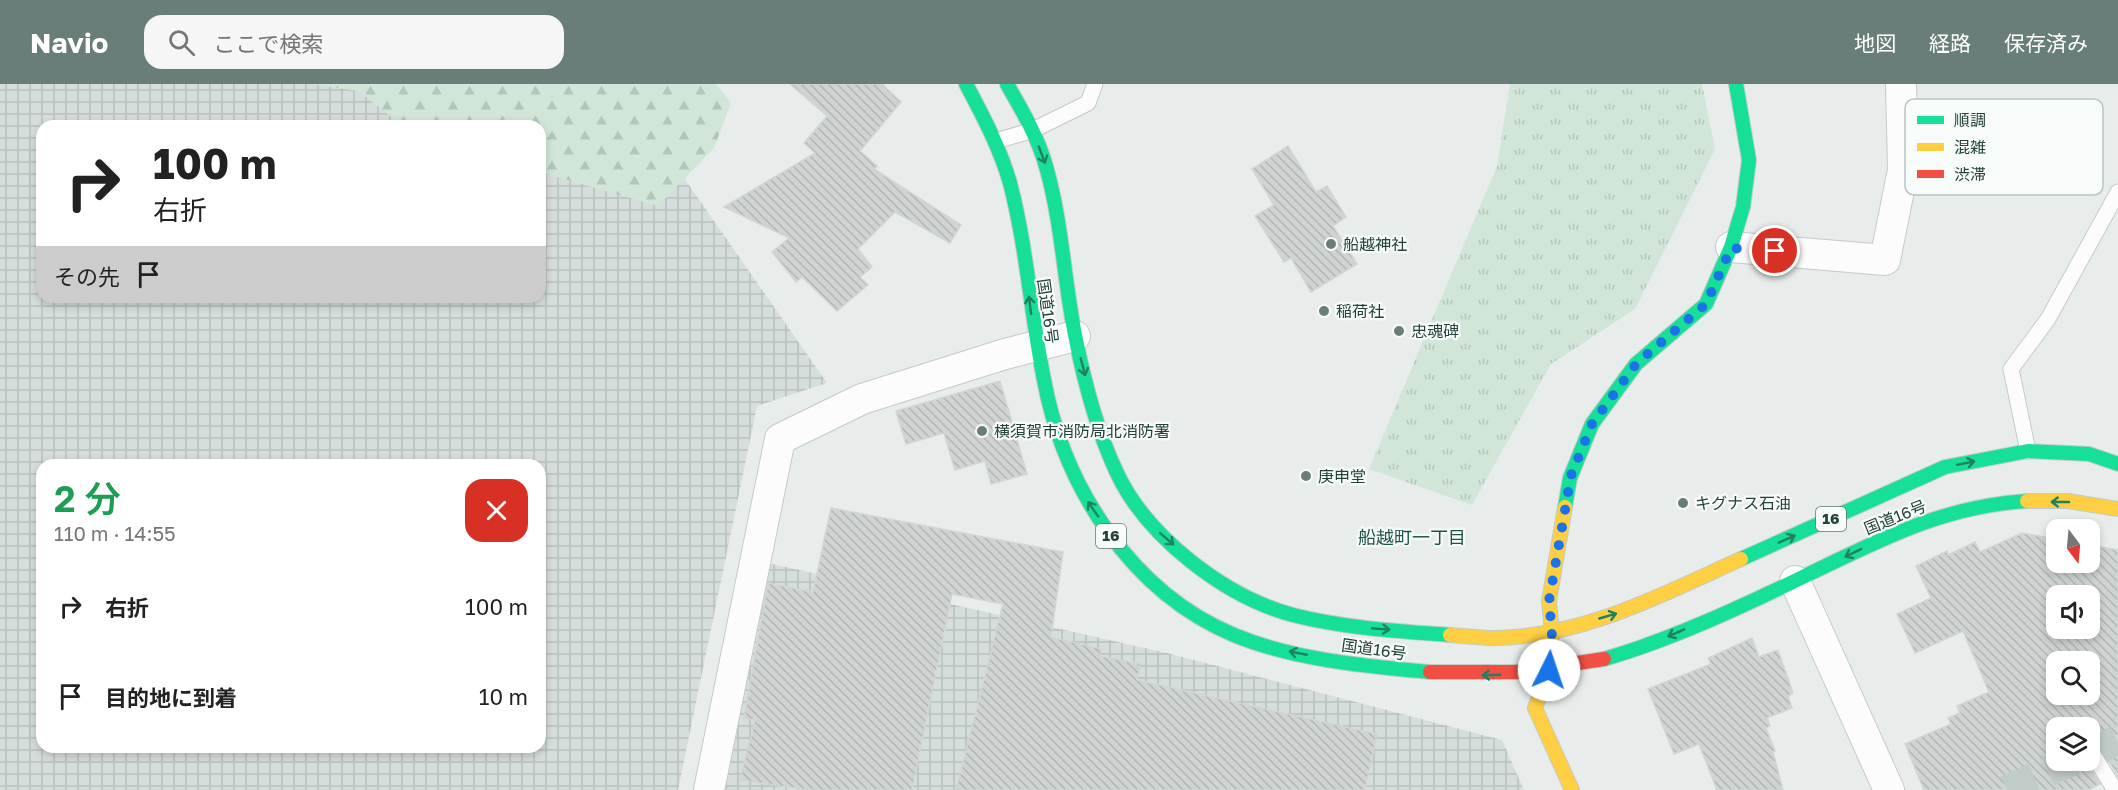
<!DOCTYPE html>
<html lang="ja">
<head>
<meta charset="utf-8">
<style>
	body { margin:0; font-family:"Golos Text","Noto Sans JP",sans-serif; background:#f6f6f6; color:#222; height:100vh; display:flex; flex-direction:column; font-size:22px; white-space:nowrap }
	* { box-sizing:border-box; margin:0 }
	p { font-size:20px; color:#767676 }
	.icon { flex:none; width:33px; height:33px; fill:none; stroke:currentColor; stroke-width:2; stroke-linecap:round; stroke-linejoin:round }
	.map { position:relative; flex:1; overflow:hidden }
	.drawer { position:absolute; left:36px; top:375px; width:510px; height:294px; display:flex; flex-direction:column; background:#fff; border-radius:18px; box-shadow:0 3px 9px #0003 }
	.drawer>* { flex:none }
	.banner { position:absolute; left:36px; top:36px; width:510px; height:183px; border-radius:18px; box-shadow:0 3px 9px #0003; background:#fff; color:#222; overflow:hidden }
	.needle { width:39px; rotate:164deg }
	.fabs { position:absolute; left:2046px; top:435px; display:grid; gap:12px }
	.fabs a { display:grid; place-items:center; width:54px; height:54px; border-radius:12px; background:#fff; box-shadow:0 3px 9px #0003; font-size:30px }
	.pin { position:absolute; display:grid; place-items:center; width:51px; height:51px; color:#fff; margin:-26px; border:3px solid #fff; border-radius:50%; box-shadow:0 2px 6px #0007 }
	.me { position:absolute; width:66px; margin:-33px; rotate:4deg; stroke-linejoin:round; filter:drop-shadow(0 0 4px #0008) }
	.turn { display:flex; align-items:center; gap:21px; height:126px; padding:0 18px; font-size:27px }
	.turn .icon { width:78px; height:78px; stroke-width:2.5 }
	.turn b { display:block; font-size:42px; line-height:51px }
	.then { display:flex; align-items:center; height:57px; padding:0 18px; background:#0003; gap:12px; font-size:22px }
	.round { display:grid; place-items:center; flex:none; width:63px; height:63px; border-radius:18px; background:#f6f6f6 }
	.headline { display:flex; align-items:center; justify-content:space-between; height:102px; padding:0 18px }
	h1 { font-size:36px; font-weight:600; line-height:45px; color:#1e9e55 }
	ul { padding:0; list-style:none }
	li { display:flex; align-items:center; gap:18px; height:90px; padding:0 18px }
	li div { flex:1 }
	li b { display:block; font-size:22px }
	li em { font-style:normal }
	header { display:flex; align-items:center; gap:36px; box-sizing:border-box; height:84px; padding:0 30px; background:#697e78; color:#fff }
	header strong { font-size:28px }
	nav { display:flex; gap:33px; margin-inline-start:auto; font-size:21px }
	.search { width:420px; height:54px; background:#f6f6f6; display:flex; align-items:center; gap:15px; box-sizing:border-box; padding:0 21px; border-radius:18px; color:#767676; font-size:22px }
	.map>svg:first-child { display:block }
</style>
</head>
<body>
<header>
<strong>Navio</strong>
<div class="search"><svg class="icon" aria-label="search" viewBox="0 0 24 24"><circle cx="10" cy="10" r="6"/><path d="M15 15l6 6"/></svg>ここで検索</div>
<nav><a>地図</a><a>経路</a><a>保存済み</a></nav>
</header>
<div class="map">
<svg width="2118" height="706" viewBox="0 0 2118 706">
	<defs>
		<pattern id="industrial-grid" width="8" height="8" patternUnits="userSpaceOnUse" patternTransform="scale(1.5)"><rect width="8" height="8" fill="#d6dedb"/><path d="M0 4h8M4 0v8" fill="none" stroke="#b8c0bd"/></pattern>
		<pattern id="forest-firs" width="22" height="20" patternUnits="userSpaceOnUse" patternTransform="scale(1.5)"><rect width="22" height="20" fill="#d1e6d8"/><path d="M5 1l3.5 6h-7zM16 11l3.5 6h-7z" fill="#b3c6ba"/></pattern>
		<pattern id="park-tufts" width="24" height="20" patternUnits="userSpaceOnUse" patternTransform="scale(1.5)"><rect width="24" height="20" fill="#d1e6d8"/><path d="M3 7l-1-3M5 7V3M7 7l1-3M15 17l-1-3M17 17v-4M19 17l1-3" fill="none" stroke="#b3c6ba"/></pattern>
		<pattern id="building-back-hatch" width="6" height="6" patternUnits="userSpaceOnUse" patternTransform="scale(1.5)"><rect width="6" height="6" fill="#cfd4d2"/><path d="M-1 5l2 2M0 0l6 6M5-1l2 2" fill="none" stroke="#b2b7b5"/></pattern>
	</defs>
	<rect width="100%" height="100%" fill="#e8edeb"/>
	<g fill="url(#industrial-grid)" fill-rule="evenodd">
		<path d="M0 0H334L489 42H42V213H540V56L684 94 827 299 757 322 678 706H0ZM42 381H540V663H42Z"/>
		<polygon points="764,478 1167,569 1502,656 1524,706 716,706"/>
	</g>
	<polygon fill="url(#forest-firs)" points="312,0 716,0 731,19 714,64 658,122 540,88 540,42 403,42 358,7"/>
	<polygon fill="url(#park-tufts)" points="1510,0 1702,0 1715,65 1635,225 1551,280 1472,421 1369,385 1497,82"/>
	<g fill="url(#building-back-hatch)" stroke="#d1d6d4" stroke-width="1.5" fill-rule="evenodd">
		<polygon points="790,0 882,0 901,18 860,67 877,82 874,85 961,141 950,159 895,128 858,165 872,183 860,193 868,201 837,227 802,193 796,198 772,168 789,154 724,123 815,69 804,59 827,32"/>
		<polygon points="1288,62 1316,108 1327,102 1346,133 1333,142 1357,180 1311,208 1291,174 1284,178 1255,132 1274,121 1252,85"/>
		<polygon points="1000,297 1027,390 991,400 985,377 955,386 944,349 906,360 896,327"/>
		<polygon points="831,424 1063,468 1051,553 1102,565 1100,572 1140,580 1137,596 1377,650 1365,706 956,706 1003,520 952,510 912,706 808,706 740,696 755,636 744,634 768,499 813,508"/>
		<path d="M2022 449 2056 455V478H2090V461L2118 466V692L2100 663 2090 660V644H2056V676H2085L2100 700 2089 706H1924L1905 660 1951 640 1948 634 1960 629 1957 622 1989 608 1963 547 1915 569 1897 530 1931 514 1916 482 1947 467 1948 471 1975 458 1980 468ZM2056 512H2090V544H2056ZM2056 578H2090V610H2056Z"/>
		<polygon points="1752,554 1759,573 1778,566 1793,609 1788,612 1792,624 1767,634 1770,642 1766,644 1775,667 1773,668 1783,706 1717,706 1699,660 1674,670 1648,605 1711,580 1708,574"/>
	</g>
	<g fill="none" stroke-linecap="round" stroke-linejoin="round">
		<g stroke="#c1cbc8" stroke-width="30" stroke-dasharray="30 15" stroke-linecap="butt">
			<polyline points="2090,670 2118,656"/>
			<polyline points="2007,706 2074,676"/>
		</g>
		<defs>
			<g id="lane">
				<polyline points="996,57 1033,46 1088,19 1095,0"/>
				<polyline points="2028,367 2011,285 2048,235 2118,108"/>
				<polyline points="2092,669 2115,706"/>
			</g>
			<g id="street">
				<polyline points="1731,163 1885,176 1903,86 1901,0"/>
				<polyline points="1795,497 1889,706"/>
				<polyline points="709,706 780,355 862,315 1005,270 1075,252"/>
			</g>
			<g id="fast">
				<path d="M966 0C983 32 1000 64 1010 99 1027 164 1031 231 1044 296 1064 403 1131 508 1234 551 1294 576 1366 582 1430 588"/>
				<path d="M1007 0C1023 28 1039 55 1047 86 1062 140 1064 196 1075 251 1084 297 1097 347 1117 389 1147 453 1225 513 1293 531 1344 544 1396 547 1450 551"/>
				<polyline points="1565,423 1570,394 1592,340 1636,280 1706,220 1731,163 1743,123 1749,76 1736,0"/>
				<polyline points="1741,475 1945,383 2028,367 2089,370 2118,380"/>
				<path d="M1604 575C1671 556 1746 521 1809 490 1882 455 1944 422 2027 417"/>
			</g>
			<g id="slow">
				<polyline points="2027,417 2068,417 2118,425"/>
				<polyline points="1565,423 1549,517 1552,548 1549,586 1535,624 1572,706"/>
				<path d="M1450 551C1465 552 1480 554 1495 554 1583 553 1663 510 1741 475"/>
			</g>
			<polyline id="jam" points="1430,588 1517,588 1604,575"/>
		</defs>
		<use href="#lane" stroke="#c5cac8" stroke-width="17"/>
		<use href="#street" stroke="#c5cac8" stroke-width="32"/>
		<use href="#fast" stroke="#c3cbc8" stroke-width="16"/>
		<use href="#slow" stroke="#c3cbc8" stroke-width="16"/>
		<use href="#jam" stroke="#c3cbc8" stroke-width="16"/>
		<use href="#lane" stroke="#fcfcfc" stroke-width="15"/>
		<use href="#street" stroke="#fcfcfc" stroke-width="30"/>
		<use href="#fast" stroke="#16e098" stroke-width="14"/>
		<use href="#slow" stroke="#ffcf43" stroke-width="14"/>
		<use href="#jam" stroke="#f24e42" stroke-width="14"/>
	</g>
	<defs><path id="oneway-shaft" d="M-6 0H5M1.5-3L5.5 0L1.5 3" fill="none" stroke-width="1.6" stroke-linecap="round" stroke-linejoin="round" transform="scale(1.5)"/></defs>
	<g stroke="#1e8160">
		<use href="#oneway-shaft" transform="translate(1042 71) rotate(69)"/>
		<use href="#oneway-shaft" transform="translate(1030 221) rotate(-97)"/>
		<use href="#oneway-shaft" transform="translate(1083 283) rotate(75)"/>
		<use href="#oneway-shaft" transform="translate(1966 379) rotate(-11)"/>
		<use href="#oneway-shaft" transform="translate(2060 418) rotate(-180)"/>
		<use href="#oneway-shaft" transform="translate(1093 425) rotate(-125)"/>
		<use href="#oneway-shaft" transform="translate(1167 455) rotate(41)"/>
		<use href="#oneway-shaft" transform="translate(1787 455) rotate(-24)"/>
		<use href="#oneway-shaft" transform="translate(1853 469) rotate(154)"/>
		<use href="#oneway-shaft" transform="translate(1608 532) rotate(-16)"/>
		<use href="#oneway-shaft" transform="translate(1381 545) rotate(5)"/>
		<use href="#oneway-shaft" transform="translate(1676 549) rotate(156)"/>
		<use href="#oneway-shaft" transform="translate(1298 569) rotate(-169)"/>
		<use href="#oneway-shaft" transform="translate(1491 591) rotate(178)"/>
	</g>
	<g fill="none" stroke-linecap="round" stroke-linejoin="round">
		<polyline stroke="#1a73e8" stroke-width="10" stroke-dasharray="0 18" points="1549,586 1552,548 1549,517 1567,415 1570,394 1592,340 1636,280 1706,220 1731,164 1775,167"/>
	</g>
	<g fill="#697e78" stroke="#f7fbf9" stroke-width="2">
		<circle cx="1331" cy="160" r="6"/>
		<circle cx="1324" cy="227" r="6"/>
		<circle cx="1399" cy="247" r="6"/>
		<circle cx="982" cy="347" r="6"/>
		<circle cx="1306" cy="392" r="6"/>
		<circle cx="1683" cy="419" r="6"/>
	</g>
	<g text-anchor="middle" stroke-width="4.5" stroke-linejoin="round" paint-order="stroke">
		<g fill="#f7fbf9" stroke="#637a73" stroke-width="1.5">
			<rect x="1816" y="423" width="30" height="24" rx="4.5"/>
			<rect x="1096" y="440" width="30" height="24" rx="4.5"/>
		</g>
		<g font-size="15" font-weight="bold" fill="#24423a">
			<text x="1831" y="440">16</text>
			<text x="1111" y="457">16</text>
		</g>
		<g font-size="16" fill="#24423a" stroke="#f7fbf9" text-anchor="start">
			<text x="1343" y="166">船越神社</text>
			<text x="1336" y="233">稲荷社</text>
			<text x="1411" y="253">忠魂碑</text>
			<text x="994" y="353">横須賀市消防局北消防署</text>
			<text x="1318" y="398">庚申堂</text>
			<text x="1695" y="425">キグナス石油</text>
		</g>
		<g font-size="16" fill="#24423a" stroke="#f7fbf9">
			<text transform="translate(1048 227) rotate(82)" y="6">国道16号</text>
			<text transform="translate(1895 433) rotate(-22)" y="6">国道16号</text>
			<text transform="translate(1374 565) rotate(8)" y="6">国道16号</text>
		</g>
		<g font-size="18" fill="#1f5548" stroke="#f7fbf9">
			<text x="1412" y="460">船越町一丁目</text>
		</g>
	</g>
	<rect x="1905" y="15" width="198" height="96" rx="9" fill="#f7fbf9" stroke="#b8c4c0" stroke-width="1.5"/>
	<rect x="1917" y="32" width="27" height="8" fill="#16e098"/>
	<rect x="1917" y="59" width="27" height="8" fill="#ffcf43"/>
	<rect x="1917" y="86" width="27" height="8" fill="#f24e42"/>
	<g font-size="16" fill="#24423a">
		<text x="1954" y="42">順調</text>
		<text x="1954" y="69">混雑</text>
		<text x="1954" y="96">渋滞</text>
	</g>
</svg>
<div class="fabs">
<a><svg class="needle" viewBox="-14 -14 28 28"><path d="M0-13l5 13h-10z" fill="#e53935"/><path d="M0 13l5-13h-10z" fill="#767676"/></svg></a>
<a><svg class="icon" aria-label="sound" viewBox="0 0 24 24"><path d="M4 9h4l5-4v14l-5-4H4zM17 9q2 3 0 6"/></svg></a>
<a><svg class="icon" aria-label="search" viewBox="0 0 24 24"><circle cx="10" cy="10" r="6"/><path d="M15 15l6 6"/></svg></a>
<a><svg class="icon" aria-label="layers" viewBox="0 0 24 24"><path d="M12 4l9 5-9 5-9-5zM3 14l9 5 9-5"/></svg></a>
</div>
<div class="pin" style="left:1775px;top:167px;background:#d93025"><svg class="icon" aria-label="arrive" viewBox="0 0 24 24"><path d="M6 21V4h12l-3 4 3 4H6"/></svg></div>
<svg class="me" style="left:1549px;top:586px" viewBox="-20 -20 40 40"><circle r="19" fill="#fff"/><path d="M0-13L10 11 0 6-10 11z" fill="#1a73e8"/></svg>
<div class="banner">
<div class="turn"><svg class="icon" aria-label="right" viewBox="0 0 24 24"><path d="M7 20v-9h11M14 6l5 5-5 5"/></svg><div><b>100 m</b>右折</div></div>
<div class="then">その先<svg class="icon" aria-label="arrive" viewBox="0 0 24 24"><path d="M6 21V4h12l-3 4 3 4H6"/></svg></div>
</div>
<section class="drawer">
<div class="headline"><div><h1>2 分</h1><p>110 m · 14:55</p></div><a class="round" style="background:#d93025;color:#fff"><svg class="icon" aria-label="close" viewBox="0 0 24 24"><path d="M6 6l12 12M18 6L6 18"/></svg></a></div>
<ul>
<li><svg class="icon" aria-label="right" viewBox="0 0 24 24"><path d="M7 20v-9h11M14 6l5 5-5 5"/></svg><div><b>右折</b></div><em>100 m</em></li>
<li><svg class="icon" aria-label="arrive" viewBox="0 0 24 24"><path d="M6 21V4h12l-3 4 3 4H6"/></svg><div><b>目的地に到着</b></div><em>10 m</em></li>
</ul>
</section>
</div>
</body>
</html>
